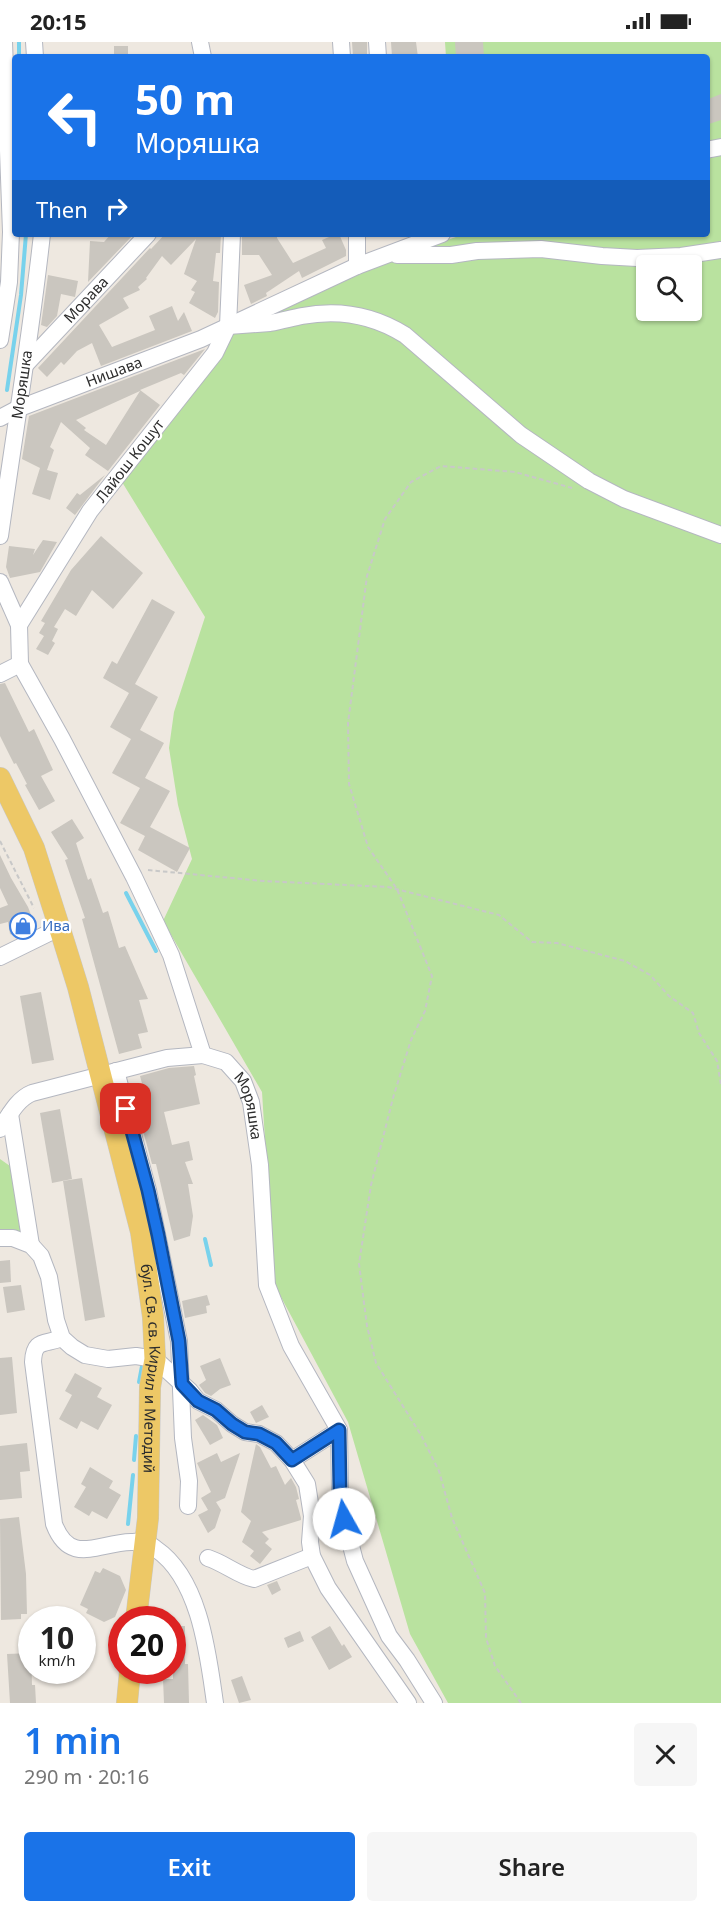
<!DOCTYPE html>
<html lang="en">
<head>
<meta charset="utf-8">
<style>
	body { margin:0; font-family:"Noto Sans",sans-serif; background:#f6f6f6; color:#222; height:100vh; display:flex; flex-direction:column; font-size:22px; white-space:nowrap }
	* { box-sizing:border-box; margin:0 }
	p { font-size:20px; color:#767676 }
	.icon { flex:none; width:33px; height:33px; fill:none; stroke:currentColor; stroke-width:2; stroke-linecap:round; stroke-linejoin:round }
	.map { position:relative; height:1661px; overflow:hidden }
	.sheet { display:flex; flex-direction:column; background:#fff; flex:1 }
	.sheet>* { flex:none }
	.hud { position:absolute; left:12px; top:12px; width:698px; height:183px; border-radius:6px; box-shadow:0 2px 4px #0004; background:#1a73e8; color:#fff; overflow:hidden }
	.tools { position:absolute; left:636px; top:213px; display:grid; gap:12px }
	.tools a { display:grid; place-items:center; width:66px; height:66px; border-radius:6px; background:#fff; box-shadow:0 2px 4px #0004; font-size:30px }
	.speed { position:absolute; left:18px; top:1564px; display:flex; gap:12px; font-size:30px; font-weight:700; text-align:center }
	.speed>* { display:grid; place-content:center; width:78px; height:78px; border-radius:50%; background:#fff; box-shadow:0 2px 4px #0004; line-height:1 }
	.speed small { font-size:15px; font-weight:400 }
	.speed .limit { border:9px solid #d22; background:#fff; color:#111 }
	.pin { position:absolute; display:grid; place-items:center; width:51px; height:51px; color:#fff; margin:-26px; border-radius:12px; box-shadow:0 3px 9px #0006 }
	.me { position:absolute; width:66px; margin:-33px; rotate:353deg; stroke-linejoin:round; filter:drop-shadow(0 0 4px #0008) }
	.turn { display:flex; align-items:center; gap:21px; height:126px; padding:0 24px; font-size:27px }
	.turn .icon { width:78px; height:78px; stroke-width:2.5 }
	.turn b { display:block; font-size:42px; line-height:51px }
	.then { display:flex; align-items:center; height:57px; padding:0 24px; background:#0003; gap:12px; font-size:22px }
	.round { display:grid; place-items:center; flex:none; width:63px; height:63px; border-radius:6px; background:#f6f6f6 }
	.summary { display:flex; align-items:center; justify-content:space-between; height:102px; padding:0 24px }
	h1 { font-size:36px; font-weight:600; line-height:45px; color:#1a73e8 }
	.button { display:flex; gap:12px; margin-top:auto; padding:12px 24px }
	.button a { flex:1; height:69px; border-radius:6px; background:#1a73e8; color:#fff; font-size:24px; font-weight:600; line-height:69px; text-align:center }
	.button a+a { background:#f6f6f6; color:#222 }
	.status { display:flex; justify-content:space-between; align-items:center; height:42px; padding:0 30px; background:#fff; direction:ltr }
	.status svg { height:16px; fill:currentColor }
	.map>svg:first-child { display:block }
</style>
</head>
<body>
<div class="status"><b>20:15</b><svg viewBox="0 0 49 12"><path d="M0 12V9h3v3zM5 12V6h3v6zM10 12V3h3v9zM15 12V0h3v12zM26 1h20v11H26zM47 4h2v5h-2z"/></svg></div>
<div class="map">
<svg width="721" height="1661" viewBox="0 0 721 1661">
	<rect width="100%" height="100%" fill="#eee8e0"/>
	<g fill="#b9e29f" fill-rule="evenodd">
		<path d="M445 0H721V1661H448L410 1592 348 1380 274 1242 262 1050 163 879 192 817 178 763 169 706 174 670 205 575 122 440 233 286 387 218 465 192H706V15H446ZM646 224H692V268H646Z"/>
		<polygon points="0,1117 20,1131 31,1203 0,1196"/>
	</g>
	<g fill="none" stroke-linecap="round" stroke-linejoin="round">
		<g stroke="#78d2ec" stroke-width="4">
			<polyline points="19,0 19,15"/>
			<polyline points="7,348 21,253 26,192"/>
			<polyline points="126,851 156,909"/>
			<polyline points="205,1197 211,1223"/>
			<polyline points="139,1340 142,1324"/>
			<polyline points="134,1418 136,1394"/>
			<polyline points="128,1482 133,1433"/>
		</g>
	</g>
	<g fill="#cac6bf" fill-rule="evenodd">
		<polygon points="352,0 367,0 367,15 353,15"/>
		<polygon points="391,0 416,0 418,15 392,15"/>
		<polygon points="455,0 483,0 484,15 456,15"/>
		<rect x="114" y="4" width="14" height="11"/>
		<polygon points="721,52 721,78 706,83 706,58"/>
		<polygon points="111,192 134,192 88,240 90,199 104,200"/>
		<polygon points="165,192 209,194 209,192 221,192 220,211 216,211 213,239 219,240 218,270 215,276 189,261 195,250 191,248 197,239 184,232 196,197 171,223 162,214 146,236 147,237 138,245 140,248 123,256 129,266 99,283 112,305 155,288 149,274 172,264 178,279 184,270 192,289 101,324 92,301 77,309 64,323 61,320 47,335 38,326 150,206 151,207"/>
		<polygon points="277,192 277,196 293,221 326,206 322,198 336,192 339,192 346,208 346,214 302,236 299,229 266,251 267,254 251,262 244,243 272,233 259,213 242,213 242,193"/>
		<polygon points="48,233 78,239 75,255 61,252 57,274 47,285 41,283"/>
		<path d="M205 307 184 333 181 331 140 348 160 363 108 429 85 413 90 406 61 380 50 405 54 408 47 428 58 431 50 458 32 452 40 426 22 417 29 374ZM140 349 106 403 84 388 86 386 76 378Z"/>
		<polygon points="105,433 75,473 66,466 77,451 80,453"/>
		<polygon points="101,494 143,531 113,567 92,548 76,574 65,567 54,585 58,587 52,599 55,601 48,613 36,607 44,594 39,591 45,581 41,579 71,528"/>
		<polygon points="43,498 57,500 40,530 10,536 6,525 9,504 35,507 33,513"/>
		<polygon points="152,557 175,570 135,642 158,655 140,688 164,701 145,736 170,749 150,785 190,806 177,830 138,808 145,794 120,781 140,746 112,731 131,697 110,685 129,651 103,636 112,619 117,622"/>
		<polygon points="5,641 29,690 34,687 53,728 41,734 55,759 39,768 25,743 27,742 16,721 14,722 0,694 0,642"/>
		<polygon points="72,777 84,796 76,801 88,838 91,836 103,871 108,869 119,906 125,904 148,957 139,958 148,990 138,992 142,1006 119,1012 82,877 85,876 65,818 68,817 51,790"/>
		<polygon points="0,813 11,836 28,865 36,886 18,895 10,892 8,880 0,882 0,866 8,863 0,846"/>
		<polygon points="41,950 54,1018 32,1022 20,954"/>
		<polygon points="194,1024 196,1033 194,1034 200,1062 164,1070 172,1103 189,1099 193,1118 185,1120 193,1142 188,1142 193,1174 190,1194 174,1199 156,1122 152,1122 132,1048 143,1045 140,1034 169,1026"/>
		<polygon points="60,1067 72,1137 52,1141 40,1071"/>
		<polygon points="82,1136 105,1275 85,1279 63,1139"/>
		<polygon points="10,1218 11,1240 0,1241 0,1219"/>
		<polygon points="21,1243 25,1268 7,1271 3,1245"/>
		<polygon points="207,1253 210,1263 206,1264 207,1271 185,1276 182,1259"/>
		<polygon points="12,1315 17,1371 0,1373 0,1316"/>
		<polygon points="220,1316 231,1343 220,1347 211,1354 205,1351 199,1343 206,1338 200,1324"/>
		<polygon points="75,1331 102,1346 97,1355 112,1363 98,1388 81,1379 77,1387 59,1377 72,1353 65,1349"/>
		<polygon points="262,1363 269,1375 256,1381 250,1370"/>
		<polygon points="203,1373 217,1383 223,1396 210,1403 195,1378"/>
		<polygon points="27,1401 30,1429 20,1430 22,1456 0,1458 0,1404"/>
		<polygon points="256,1402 260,1405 271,1426 276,1424 285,1443 291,1436 296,1445 299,1457 296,1458 301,1476 301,1478 262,1490 269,1497 265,1501 272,1507 260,1522 250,1514 254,1509 242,1500 251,1479 241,1470"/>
		<polygon points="217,1411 221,1420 240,1411 225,1456 216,1460 221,1468 215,1486 208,1491 198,1473 208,1468 201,1456 211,1450 197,1421"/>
		<polygon points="90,1425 113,1439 109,1446 121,1453 107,1477 92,1469 89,1474 74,1465 86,1445 81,1442"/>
		<polygon points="19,1475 26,1532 27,1572 21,1572 21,1577 1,1578 0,1477"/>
		<polygon points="103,1526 120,1534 126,1548 115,1575 104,1580 86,1571 88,1567 80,1563 95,1529 100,1531"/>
		<polygon points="277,1539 281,1548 272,1553 267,1543"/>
		<polygon points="172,1584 185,1584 185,1622 188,1622 189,1661 164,1661 163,1637 173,1637"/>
		<polygon points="330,1584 342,1604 344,1602 352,1615 329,1628 311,1595"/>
		<polygon points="300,1589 304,1599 288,1606 284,1596"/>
		<polygon points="31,1611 32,1643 35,1643 36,1661 10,1661 7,1612"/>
		<polygon points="242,1634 251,1658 239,1661 231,1638"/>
	</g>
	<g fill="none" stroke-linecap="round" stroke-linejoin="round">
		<defs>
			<g id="minor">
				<polyline points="34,0 35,15"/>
				<polyline points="200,0 203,15"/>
				<polyline points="341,0 342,15"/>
				<polyline points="377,0 378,15"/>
				<polyline points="706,108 721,105"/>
				<path id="s1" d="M232 192 228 284 215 311 90 469 19 583 20 622 62 697 134 835 171 913 203 1013 226 1020 243 1039 251 1060 260 1123 267 1243 291 1304 339 1388 292 1418"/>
				<polyline points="357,192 357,224"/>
				<polyline points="397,213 451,213 477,209 541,207 602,214 637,216 681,214 721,208"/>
				<path d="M228 284C242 283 256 282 270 281 281 279 292 276 302 274 339 267 373 273 405 293L521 393 589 439 624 457 721 493"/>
				<polyline points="0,298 9,240 11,190 4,0"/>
				<path id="s2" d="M26 322 148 192"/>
				<path id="s3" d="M0 376 17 367 201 297 357 224 442 192"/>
				<path id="s4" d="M0 494C14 393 31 293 42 192"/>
				<polyline points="0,540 19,583"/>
				<polyline points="0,632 20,622"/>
				<polyline points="0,915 59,886"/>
				<polyline points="116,1029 148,1148 179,1299 183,1396 189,1439 188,1464"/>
				<polyline points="10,1072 31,1203"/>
				<path d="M0 1087C9 1074 17 1057 32 1051L167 1016 203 1013"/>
				<polyline points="0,1196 13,1196 31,1203 41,1214 49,1235 56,1278 62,1296 72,1305 85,1313 108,1317 136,1314 155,1317 190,1349 198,1359 216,1368 232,1382 245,1390 259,1392 276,1401 292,1418 307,1442 312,1474 310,1500 312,1514 328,1546 408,1661"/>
				<path d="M62 1296C45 1303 34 1296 33 1320L54 1482C70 1524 97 1501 131 1500 135 1500 141 1499 145 1500 149 1501 153 1505 156 1507 200 1537 208 1612 215 1661"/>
				<polyline points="339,1388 340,1449 344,1477 355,1519 389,1594 407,1618 434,1661"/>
				<path d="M208 1516C224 1521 239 1534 254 1537L312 1514"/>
			</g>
			<g id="major">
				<path id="s5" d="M0 736 34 806 64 900 78 945 141 1190 153 1275 155 1317 150 1345 148 1476 136 1578"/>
				<polyline points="127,1661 130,1629"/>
			</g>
		</defs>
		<use href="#minor" stroke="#b4b7c0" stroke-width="18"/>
		<use href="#major" stroke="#c8c8c8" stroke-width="22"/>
		<g stroke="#c8c8c8" stroke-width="2" stroke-dasharray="4.5 3" stroke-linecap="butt">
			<polyline points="0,799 34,866"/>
			<polyline points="148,828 263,839 388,845 499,873 532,900 557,901 625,919 650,933 669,954 693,971 699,991 717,1019 721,1043"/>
			<polyline points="521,1661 495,1624 486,1596 485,1551 452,1476 439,1429 421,1393 376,1321 367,1284 359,1222 371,1143 393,1056 411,998 425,969 432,934 397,847 368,805 349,742 348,681 367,534 385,477 411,440 441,424 515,430 572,446"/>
		</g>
		<use href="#minor" stroke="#fff" stroke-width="16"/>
		<use href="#major" stroke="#edc866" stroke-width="21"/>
	</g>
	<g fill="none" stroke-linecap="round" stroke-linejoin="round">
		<defs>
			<polyline id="route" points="126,1067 148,1148 158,1193 179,1299 182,1342 198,1359 216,1368 232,1382 245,1390 259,1392 276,1401 292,1418 339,1388 340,1449 344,1477"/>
		</defs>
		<use href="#route" stroke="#114b97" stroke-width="15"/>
		<use href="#route" stroke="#1a73e8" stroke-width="10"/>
	</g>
	<defs>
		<symbol id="shop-ring" viewBox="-11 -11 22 22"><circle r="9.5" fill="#fff" stroke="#3f7fe0" stroke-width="1.5"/><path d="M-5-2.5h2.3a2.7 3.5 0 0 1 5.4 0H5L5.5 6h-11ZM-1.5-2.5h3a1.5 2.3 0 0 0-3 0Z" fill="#3f7fe0"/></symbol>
	</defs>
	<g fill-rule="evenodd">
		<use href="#shop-ring" x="8" y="869" width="30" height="30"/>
	</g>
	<g text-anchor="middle" stroke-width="4.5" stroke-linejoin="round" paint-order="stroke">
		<g font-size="15" fill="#2d2d2d" stroke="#fff">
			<text dy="5" stroke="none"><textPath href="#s2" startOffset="88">Морава</textPath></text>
			<text dy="5" stroke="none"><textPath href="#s3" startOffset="123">Нишава</textPath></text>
			<text dy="5" stroke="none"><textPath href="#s4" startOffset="153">Моряшка</textPath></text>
			<text transform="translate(130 419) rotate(-52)" y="5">Лайош Кошут</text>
			<text dy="5" stroke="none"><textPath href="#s1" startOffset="1005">Моряшка</textPath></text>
			<text dy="5" stroke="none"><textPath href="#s5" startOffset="614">бул. Св. св. Кирил и Методий</textPath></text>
		</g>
		<g font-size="15" fill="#366cbe" stroke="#fff" text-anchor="start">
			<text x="42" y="889">Ива</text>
		</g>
	</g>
</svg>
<div class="tools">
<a><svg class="icon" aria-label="search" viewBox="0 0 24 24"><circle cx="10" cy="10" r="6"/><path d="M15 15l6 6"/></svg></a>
</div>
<div class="speed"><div>10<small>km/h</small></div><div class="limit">20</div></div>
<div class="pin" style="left:126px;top:1067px;background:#d93025"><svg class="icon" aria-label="arrive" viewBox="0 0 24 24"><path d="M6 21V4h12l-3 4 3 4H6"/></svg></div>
<svg class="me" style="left:344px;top:1477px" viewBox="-20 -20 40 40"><circle r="19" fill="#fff"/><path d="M0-13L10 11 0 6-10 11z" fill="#1a73e8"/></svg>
<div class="hud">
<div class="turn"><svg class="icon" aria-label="left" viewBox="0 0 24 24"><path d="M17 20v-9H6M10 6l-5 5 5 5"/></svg><div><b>50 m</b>Моряшка</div></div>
<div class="then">Then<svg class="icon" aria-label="right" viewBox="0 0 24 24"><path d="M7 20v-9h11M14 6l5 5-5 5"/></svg></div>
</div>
</div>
<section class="sheet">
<div class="summary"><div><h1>1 min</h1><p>290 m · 20:16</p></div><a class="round"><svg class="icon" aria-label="close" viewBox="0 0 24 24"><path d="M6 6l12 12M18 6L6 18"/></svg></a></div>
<div class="button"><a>Exit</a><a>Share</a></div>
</section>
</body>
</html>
